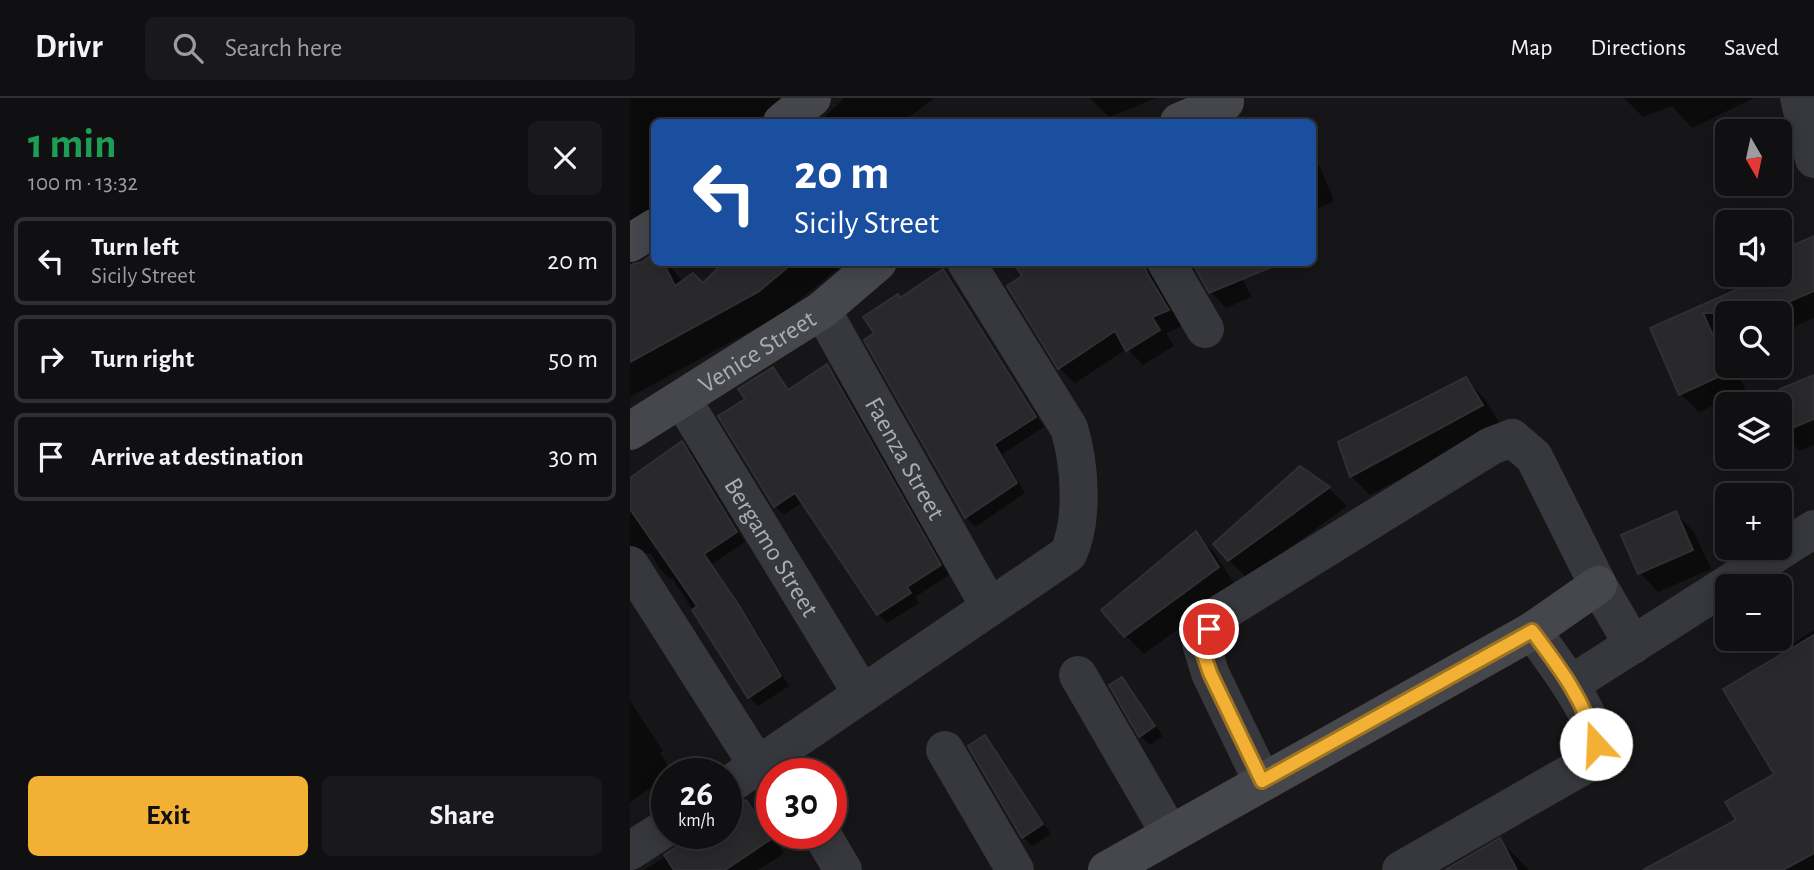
<!DOCTYPE html>
<html lang="en">
<head>
<meta charset="utf-8">
<style>
	body { margin:0; font-family:"Alegreya Sans",sans-serif; background:#19191b; color:#f1f3f6; height:100vh; display:flex; flex-direction:column; font-size:26px; white-space:nowrap }
	* { box-sizing:border-box; margin:0 }
	p { font-size:23px; color:#9c9d9f }
	.icon { flex:none; width:38px; height:38px; fill:none; stroke:currentColor; stroke-width:2; stroke-linecap:round; stroke-linejoin:round }
	.map { position:relative; flex:1; overflow:hidden }
	.panel { display:flex; flex-direction:column; background:#101012; width:630px }
	.panel>* { flex:none }
	.guide { position:absolute; left:21px; top:21px; width:665px; height:147px; border-radius:10px; box-shadow:0 4px 18px #0003,0 0 0 2px #303032; background:#1a4fa0; color:#fff; overflow:hidden }
	.needle { width:46px; rotate:171deg }
	.controls { position:absolute; left:1085px; top:21px; display:grid; gap:14px }
	.controls a { display:grid; place-items:center; width:77px; height:77px; border-radius:10px; background:#101012; box-shadow:0 4px 18px #0003,0 0 0 2px #303032; font-size:35px }
	.speed { position:absolute; left:21px; top:660px; display:flex; gap:14px; font-size:35px; font-weight:700; text-align:center }
	.speed>* { display:grid; place-content:center; width:91px; height:91px; border-radius:50%; background:#101012; box-shadow:0 4px 18px #0003,0 0 0 2px #303032; line-height:1 }
	.speed small { font-size:18px; font-weight:400 }
	.speed .limit { border:10px solid #d22; background:#fff; color:#111 }
	.pin { position:absolute; display:grid; place-items:center; width:60px; height:60px; color:#fff; margin:-30px; border:4px solid #fff; border-radius:50%; box-shadow:0 2px 7px #0007 }
	.me { position:absolute; width:77px; margin:-38px; rotate:340deg; stroke-linejoin:round; filter:drop-shadow(0 0 5px #0008) }
	.turn { display:flex; align-items:center; gap:24px; height:147px; padding:0 28px; font-size:32px }
	.turn .icon { width:91px; height:91px; stroke-width:2.5 }
	.turn b { display:block; font-size:49px; line-height:60px }
	.round { display:grid; place-items:center; flex:none; width:74px; height:74px; border-radius:10px; background:#19191b }
	.headline { display:flex; align-items:center; justify-content:space-between; height:119px; padding:0 28px }
	h1 { font-size:42px; font-weight:700; line-height:52px; color:#1e9e55 }
	.button { display:flex; gap:14px; margin-top:auto; padding:14px 28px }
	.button a { flex:1; height:80px; border-radius:10px; background:#f2b134; color:#111; font-size:28px; font-weight:700; line-height:80px; text-align:center }
	.button a+a { background:#19191b; color:#f1f3f6 }
	ul { padding:0; list-style:none }
	li { display:flex; align-items:center; gap:21px; height:88px; margin:0 14px 10px; padding:0 14px; border:4px solid #303032; border-radius:10px }
	li div { flex:1 }
	li b { display:block; font-size:26px }
	li em { font-style:normal }
	header { display:flex; align-items:center; gap:42px; box-sizing:border-box; height:98px; padding:0 35px; background:#101012; border-bottom:2px solid #303032 }
	header strong { font-size:33px }
	nav { display:flex; gap:38px; margin-inline-start:auto; font-size:24px }
	.search { width:490px; height:63px; background:#19191b; display:flex; align-items:center; gap:18px; box-sizing:border-box; padding:0 24px; border-radius:10px; color:#9c9d9f; font-size:26px }
	main { display:flex; flex:1; min-height:0 }
	.map>svg:first-child { display:block }
</style>
</head>
<body>
<header>
<strong>Drivr</strong>
<div class="search"><svg class="icon" aria-label="search" viewBox="0 0 24 24"><circle cx="10" cy="10" r="6"/><path d="M15 15l6 6"/></svg>Search here</div>
<nav><a>Map</a><a>Directions</a><a>Saved</a></nav>
</header>
<main>
<section class="panel">
<div class="headline"><div><h1>1 min</h1><p>100 m · 13:32</p></div><a class="round"><svg class="icon" aria-label="close" viewBox="0 0 24 24"><path d="M6 6l12 12M18 6L6 18"/></svg></a></div>
<ul>
<li><svg class="icon" aria-label="left" viewBox="0 0 24 24"><path d="M17 20v-9H6M10 6l-5 5 5 5"/></svg><div><b>Turn left</b><p>Sicily Street</p></div><em>20 m</em></li>
<li><svg class="icon" aria-label="right" viewBox="0 0 24 24"><path d="M7 20v-9h11M14 6l5 5-5 5"/></svg><div><b>Turn right</b></div><em>50 m</em></li>
<li><svg class="icon" aria-label="arrive" viewBox="0 0 24 24"><path d="M6 21V4h12l-3 4 3 4H6"/></svg><div><b>Arrive at destination</b></div><em>30 m</em></li>
</ul>
<div class="button"><a>Exit</a><a>Share</a></div>
</section>
<div class="map">
<svg width="1184" height="772" viewBox="0 0 1184 772">
	<rect width="100%" height="100%" fill="#161618"/>
	<g fill="#0007">
		<polygon points="0,0 190,0 169,24 24,24 24,142 3,159 1,169 24,157 24,164 36,164 53,184 73,187 97,164 216,164 152,216 0,299"/>
		<polygon points="214,0 304,0 273,24 198,24 194,20"/>
		<polygon points="460,0 526,0 479,19"/>
		<polygon points="994,0 1124,0 1062,30 1042,8 1013,19"/>
		<polygon points="682,62 690,69 704,103 682,113"/>
		<polygon points="1184,140 1184,220 1150,235 1150,215 1097,215 1097,268 1105,268 1116,293 1069,314 1050,296 1022,231 1109,192 1102,177 1150,177 1150,155"/>
		<polygon points="385,164 537,164 553,228 536,235 544,248 513,267 497,251 445,285 429,270 394,179"/>
		<polygon points="602,164 622,199 596,210 581,194"/>
		<polygon points="313,173 322,183 414,329 372,356 395,395 345,429 336,419 236,243 247,236 271,202"/>
		<polygon points="197,268 206,278 319,477 285,499 289,505 257,525 248,516 173,404 154,417 145,408 117,301 143,271 160,293"/>
		<polygon points="1184,279 1184,347 1169,353 1150,332 1150,306 1139,306 1136,299"/>
		<polygon points="836,281 854,300 870,326 740,397 721,378 710,345"/>
		<polygon points="52,345 61,354 115,444 82,466 119,521 159,588 128,608 119,599 42,480 40,481 31,472 21,456 9,454 0,457 0,382"/>
		<polygon points="670,370 699,390 717,408 618,481 599,462"/>
		<polygon points="1046,415 1064,434 1081,471 1028,494 1010,475"/>
		<polygon points="565,436 584,454 606,489 514,556 495,537"/>
		<polygon points="1184,532 1184,772 1042,772 1108,723 1147,677 1163,551 1161,547"/>
		<polygon points="491,581 501,590 533,638 520,647 511,638"/>
		<polygon points="0,603 33,653 30,655 43,675 37,676 37,679 0,704"/>
		<polygon points="355,639 364,649 421,736 402,748 393,739"/>
		<polygon points="115,704 129,718 154,755 128,772 14,772 50,749 59,735 96,735"/>
		<polygon points="870,743 899,772 819,772"/>
	</g>
	<g fill="#29292c" stroke="#303034" stroke-width="2">
		<polygon points="1184,138 1184,193 1133,215 1073,215 1099,274 1049,297 1020,230 1106,192 1100,177 1150,177 1150,153"/>
		<polygon points="24,155 24,164 33,164 45,188 63,175 73,185 94,164 164,164 128,194 0,264 0,167 12,164"/>
		<polygon points="383,164 514,164 517,175 539,212 522,219 530,232 496,253 485,233 428,271 377,188 392,178"/>
		<polygon points="562,164 651,164 651,165 579,195"/>
		<polygon points="313,171 406,319 364,346 387,385 335,420 234,242 244,235 233,219 268,196 270,200"/>
		<polygon points="197,266 311,467 277,489 281,495 247,517 165,395 144,409 88,318 115,301 108,291 143,269 158,292"/>
		<polygon points="1184,277 1184,321 1150,335 1150,291"/>
		<polygon points="836,279 853,307 720,379 708,344"/>
		<polygon points="52,343 107,434 74,456 110,509 151,578 118,600 62,512 67,508 0,411 0,380"/>
		<polygon points="670,368 700,389 598,463 583,446"/>
		<polygon points="1046,413 1063,452 1008,476 991,437"/>
		<polygon points="566,433 589,469 494,539 471,512"/>
		<polygon points="1184,537 1184,755 1153,772 1013,772 1106,722 1095,704 1144,676 1093,591"/>
		<polygon points="492,579 525,628 509,639 479,587"/>
		<polygon points="355,637 413,726 392,740 338,648"/>
		<polygon points="116,702 138,735 150,735 95,772 44,772 34,757 49,747 57,735 96,735 96,711"/>
		<polygon points="870,740 887,772 815,772"/>
	</g>
	<g fill="none" stroke-linecap="round" stroke-linejoin="round">
		<g stroke="#37383d" stroke-width="38">
			<polyline points="1169,0 1184,61"/>
			<polyline points="536,164 575,231"/>
			<path id="s1" d="M192 212 359 508"/>
			<path id="s2" d="M52 301 232 596"/>
			<polyline points="0,467 128,668"/>
			<polyline points="448,577 540,736"/>
			<polyline points="941,586 1184,431"/>
			<polyline points="315,652 385,772"/>
			<polyline points="632,683 580,575 571,545 588,517 861,348 882,340 904,359 968,487 1003,547"/>
			<path d="M96 689 438 456C454 423 450 365 439 330L336 164"/>
			<polyline points="191,735 213,772"/>
			<polyline points="0,753 37,729"/>
			<path d="M771 772 960 664C962 659 965 653 965 648 969 621 919 556 902 533"/>
		</g>
		<g stroke="#45474d" stroke-width="38">
			<polyline points="152,24 182,0"/>
			<polyline points="549,24 595,4"/>
			<polyline points="0,145 24,130"/>
			<path id="s3" d="M0 333 192 212 248 164"/>
			<polyline points="477,772 902,533 968,487"/>
		</g>
	</g>
	<g fill="none" stroke-linecap="round" stroke-linejoin="round">
		<defs>
			<path id="route" d="M579 531 570 545 580 575 632 683 902 533C929 569 955 603 966 646"/>
		</defs>
		<use href="#route" stroke="#9d7322" stroke-width="18"/>
		<use href="#route" stroke="#f2b134" stroke-width="12"/>
	</g>
	<g text-anchor="middle" stroke-width="7" stroke-linejoin="round" paint-order="stroke">
		<g font-size="26" fill="#a8adb8" stroke="#111113">
			<text dy="9" stroke="none"><textPath href="#s3" startOffset="150">Venice Street</textPath></text>
			<text dy="9" stroke="none"><textPath href="#s1" startOffset="170">Faenza Street</textPath></text>
			<text dy="9" stroke="none"><textPath href="#s2" startOffset="173">Bergamo Street</textPath></text>
		</g>
	</g>
</svg>
<div class="controls">
<a><svg class="needle" viewBox="-14 -14 28 28"><path d="M0-13l5 13h-10z" fill="#e53935"/><path d="M0 13l5-13h-10z" fill="#9c9d9f"/></svg></a>
<a><svg class="icon" aria-label="sound" viewBox="0 0 24 24"><path d="M4 9h4l5-4v14l-5-4H4zM17 9q2 3 0 6"/></svg></a>
<a><svg class="icon" aria-label="search" viewBox="0 0 24 24"><circle cx="10" cy="10" r="6"/><path d="M15 15l6 6"/></svg></a>
<a><svg class="icon" aria-label="layers" viewBox="0 0 24 24"><path d="M12 4l9 5-9 5-9-5zM3 14l9 5 9-5"/></svg></a>
<a>+</a>
<a>−</a>
</div>
<div class="speed"><div>26<small>km/h</small></div><div class="limit">30</div></div>
<div class="pin" style="left:579px;top:531px;background:#d93025"><svg class="icon" aria-label="arrive" viewBox="0 0 24 24"><path d="M6 21V4h12l-3 4 3 4H6"/></svg></div>
<svg class="me" style="left:966px;top:646px" viewBox="-20 -20 40 40"><circle r="19" fill="#fff"/><path d="M0-13L10 11 0 6-10 11z" fill="#f2b134"/></svg>
<div class="guide">
<div class="turn"><svg class="icon" aria-label="left" viewBox="0 0 24 24"><path d="M17 20v-9H6M10 6l-5 5 5 5"/></svg><div><b>20 m</b>Sicily Street</div></div>
</div>
</div>
</main>
</body>
</html>
